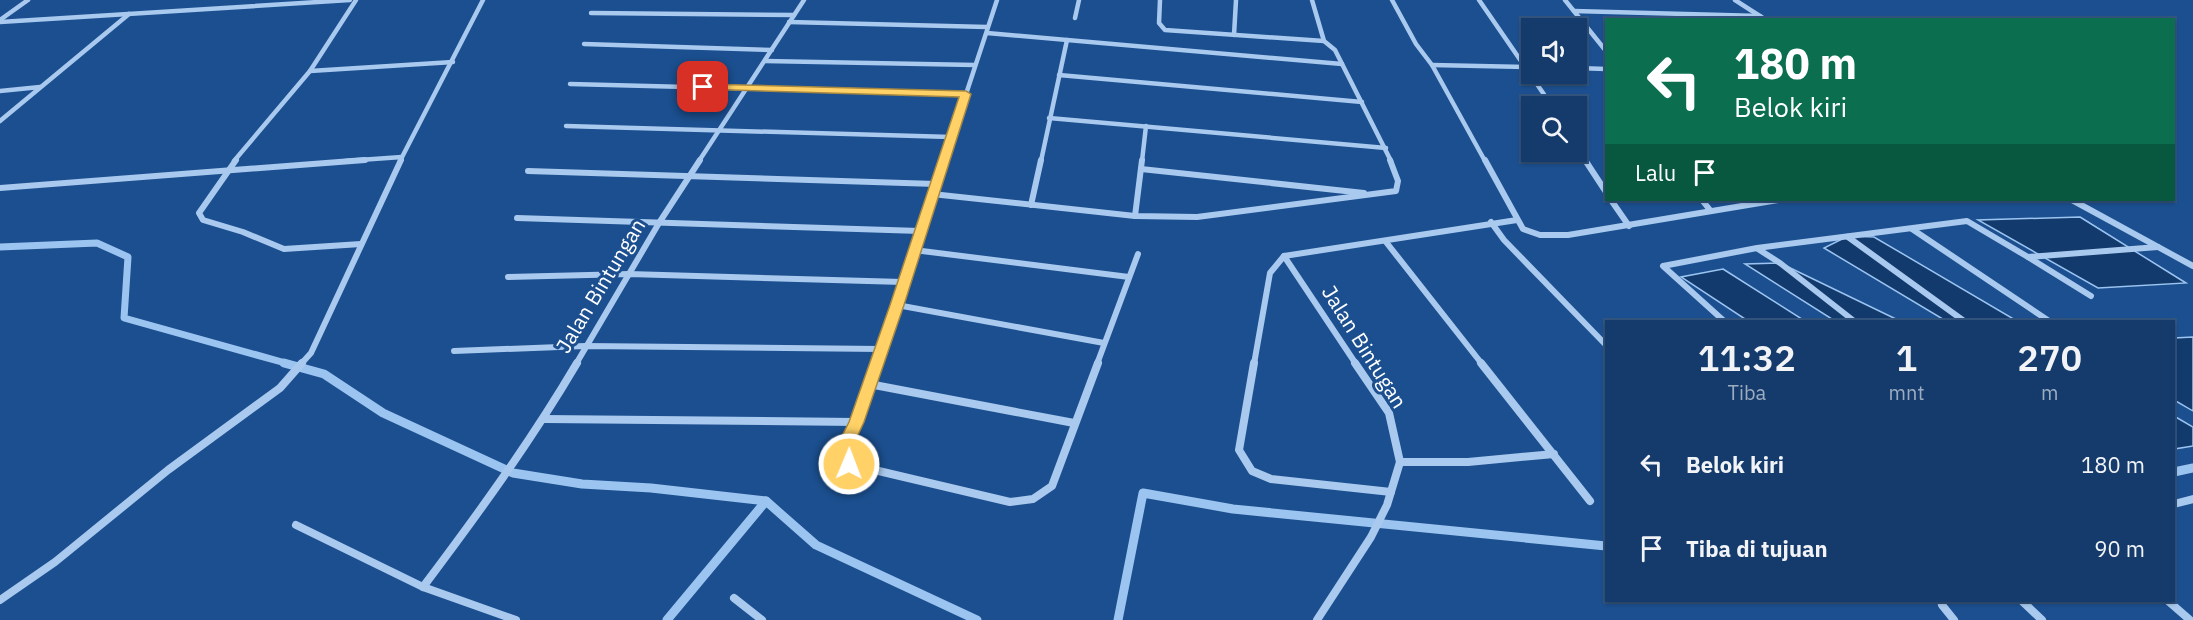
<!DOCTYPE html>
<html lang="id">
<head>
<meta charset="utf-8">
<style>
	body { margin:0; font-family:"IBM Plex Sans",sans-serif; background:#1d4271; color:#f1f3f6; height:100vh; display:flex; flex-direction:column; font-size:22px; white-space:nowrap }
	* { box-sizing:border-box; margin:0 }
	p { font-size:20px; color:#9dadc1 }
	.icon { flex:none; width:33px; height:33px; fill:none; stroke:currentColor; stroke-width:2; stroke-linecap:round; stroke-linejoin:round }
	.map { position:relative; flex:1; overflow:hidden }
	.details { position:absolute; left:1605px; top:320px; width:570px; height:282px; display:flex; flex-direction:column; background:#143b6b; border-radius:0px; box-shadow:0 2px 4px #0004,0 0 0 2px #33557e }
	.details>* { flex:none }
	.top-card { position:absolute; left:1605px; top:18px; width:570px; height:183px; border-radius:0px; box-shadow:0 2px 4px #0004,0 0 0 2px #33557e; background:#0b6e4f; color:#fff; overflow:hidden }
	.buttons { position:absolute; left:1521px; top:18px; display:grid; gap:12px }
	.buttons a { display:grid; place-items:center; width:66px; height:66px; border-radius:0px; background:#143b6b; box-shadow:0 2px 4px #0004,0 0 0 2px #33557e; font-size:30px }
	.pin { position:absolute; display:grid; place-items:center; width:51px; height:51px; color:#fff; margin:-26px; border-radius:12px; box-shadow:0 3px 9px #0006 }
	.me { position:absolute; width:66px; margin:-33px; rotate:1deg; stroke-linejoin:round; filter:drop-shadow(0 0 4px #0008) }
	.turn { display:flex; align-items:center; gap:21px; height:126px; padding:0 30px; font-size:27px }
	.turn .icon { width:78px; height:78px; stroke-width:2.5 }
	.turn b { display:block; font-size:42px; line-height:51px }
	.then { display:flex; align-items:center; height:57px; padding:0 30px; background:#0003; gap:12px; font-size:22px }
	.eta { display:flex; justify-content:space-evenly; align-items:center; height:102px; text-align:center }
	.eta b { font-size:36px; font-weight:600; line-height:42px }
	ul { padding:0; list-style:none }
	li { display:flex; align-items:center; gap:18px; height:84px; padding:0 30px }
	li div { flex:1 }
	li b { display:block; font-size:22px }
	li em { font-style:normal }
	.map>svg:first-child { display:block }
</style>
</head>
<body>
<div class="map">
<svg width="2193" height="620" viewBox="0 0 2193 620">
	<rect width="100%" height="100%" fill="#1b4f8f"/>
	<g fill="#123a6d" stroke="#9cc4f0" stroke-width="1.5">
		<polygon points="2080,217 2186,283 2098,288 1978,220"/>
		<polygon points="1848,236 1874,237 2017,321 1946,321 1824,248"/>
		<polygon points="1780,263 1900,321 1835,321 1745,264"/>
		<polygon points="1723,269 1805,321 1748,321 1681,277"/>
		<polygon points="2193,337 2193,411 2174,400 2174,338"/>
		<polygon points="2174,416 2193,427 2193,446 2174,449"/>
	</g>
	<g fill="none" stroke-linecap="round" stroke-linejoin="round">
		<polyline stroke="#9cc4f0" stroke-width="7" points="0,247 97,243 128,257 124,318 289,364"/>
		<g stroke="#9cc4f0" stroke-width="9">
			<polyline points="284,363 324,374 383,413 513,473 582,484 651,488 766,501"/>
			<polyline points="2174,472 2193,468"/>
			<polyline points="667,620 766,501 816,545 977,620"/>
			<polyline points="1118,620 1143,493 1233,509 1606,546"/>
		</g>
		<g stroke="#a9c9ee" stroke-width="4.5">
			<polyline points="1160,0 1159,23 1165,30 1324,41"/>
			<polyline points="1312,0 1324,41 1335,50 1391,161"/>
			<polyline points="1392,0 1416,44 1432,65 1485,161"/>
			<polyline points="1479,0 1552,106"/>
			<polyline points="1565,0 1606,51"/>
			<polyline points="1735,0 1766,20"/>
			<polyline points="1574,11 1760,16"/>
			<polyline points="591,13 794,15"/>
			<polyline points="1075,18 1079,0"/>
			<polyline points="0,20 28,0"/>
			<polyline points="0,22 350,0"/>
			<polyline points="789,22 987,27"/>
			<polyline points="987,33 1342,64"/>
			<polyline points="1234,35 1236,0"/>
			<polyline points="584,44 772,50"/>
			<polyline points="765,61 975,65"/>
			<polyline points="1432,65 1532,67"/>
			<polyline points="1576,68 1606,69"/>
			<polyline points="310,71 453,62"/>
			<polyline points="1059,75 1362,102"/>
			<polyline points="570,84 966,94"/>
			<polyline points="0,91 40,87"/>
			<polyline points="1049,118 1386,148"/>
			<polyline points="0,121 129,14"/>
			<polyline points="566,126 951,137"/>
			<polyline points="1576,145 1586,161"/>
			<polyline points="234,161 310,71 356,0"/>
			<polyline points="345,161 402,157"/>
			<polyline points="400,161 483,0"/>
			<polyline points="699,161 804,0"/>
			<polyline points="944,161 997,0"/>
			<polyline points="1041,161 1067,40"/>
			<polyline points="1142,161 1146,126"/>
		</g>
		<g stroke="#a9c9ee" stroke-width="6">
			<polyline points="236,160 199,213 203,220 243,232 284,249 361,244"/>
			<polyline points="1485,160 1523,229 1540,235 1568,235 1778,200"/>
			<polyline points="1585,160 1606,192"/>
			<polyline points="1141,169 1364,193"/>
			<polyline points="528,171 936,184"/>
			<polyline points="0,188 365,160"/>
			<polyline points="932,194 1135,216 1197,217 1396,191 1398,181 1390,160"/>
			<polyline points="1611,200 1629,226"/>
			<polyline points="1702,200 1710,210"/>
			<polyline points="2072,200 2193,266"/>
			<polyline points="1031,205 1041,160"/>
			<polyline points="1135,216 1142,160"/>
			<polyline points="517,218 920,231"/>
			<polyline points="1491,222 1504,240 1606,345"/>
			<polyline points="1912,229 2049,321"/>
			<polyline points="1848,237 1964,321"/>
			<polyline points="1386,242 1482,364"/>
			<polyline points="1758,249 1780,263 1854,321"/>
			<polyline points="914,250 1129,277"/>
			<polyline points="1284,256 1356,364"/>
			<polyline points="508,277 629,274 903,282"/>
			<polyline points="2091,296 2028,257 2158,247"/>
			<polyline points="897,305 1104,343"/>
			<polyline points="1724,321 1663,266 1757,248 1967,221 2028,257"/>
			<polyline points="454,351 585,346 881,349"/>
			<polyline points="301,364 311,353 401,160"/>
			<polyline points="576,364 659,223 700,160"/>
			<polyline points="877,364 945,160"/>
			<polyline points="1097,364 1138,254"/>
			<polyline points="1254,364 1270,273 1284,256 1517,220"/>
		</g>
		<g stroke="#a9c9ee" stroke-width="8">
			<polyline points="877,363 857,422 844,448 844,456 849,464 1010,502 1033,499 1052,486 1098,363"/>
			<polyline points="1254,363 1239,450 1252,471 1271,479 1391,492"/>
			<polyline points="1481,363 1590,501"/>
			<polyline points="869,384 1074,423"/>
			<polyline points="544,419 857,422"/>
			<polyline points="1400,462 1468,462 1554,454"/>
			<polyline points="2174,504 2193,499"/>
			<polyline points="296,525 423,587 516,620"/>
			<path d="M423 587C478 514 531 441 577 363"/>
			<polyline points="734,598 762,620"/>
			<polyline points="0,600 55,562 168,470 280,388 302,363"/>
			<polyline points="2021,600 2042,620"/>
			<polyline points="2167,600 2190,620"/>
			<polyline points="1942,605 1954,620"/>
			<polyline points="1317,620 1371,537 1387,505 1400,462 1389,413 1355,363"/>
		</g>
	</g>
	<polygon fill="#ffd166" stroke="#a68842" stroke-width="1.5" points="703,84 966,91 971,94 904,305 864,422 852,448 852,456 857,464 854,468 843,468 836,456 836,448 849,422 890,305 959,97 699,89 697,87"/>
	<g text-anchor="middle" stroke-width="6" stroke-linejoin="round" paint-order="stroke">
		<g font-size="21" fill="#fff" stroke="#1b4f8f">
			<text transform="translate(601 286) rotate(-59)" y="7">Jalan Bintungan</text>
			<text transform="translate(1364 347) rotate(58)" y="7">Jalan Bintugan</text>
		</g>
	</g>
</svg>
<div class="buttons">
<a><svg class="icon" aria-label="sound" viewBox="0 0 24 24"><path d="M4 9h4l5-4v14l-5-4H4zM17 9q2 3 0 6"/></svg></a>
<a><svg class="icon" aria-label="search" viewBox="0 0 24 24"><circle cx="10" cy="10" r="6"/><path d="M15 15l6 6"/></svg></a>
</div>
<div class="pin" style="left:703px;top:87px;background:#d93025"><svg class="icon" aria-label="arrive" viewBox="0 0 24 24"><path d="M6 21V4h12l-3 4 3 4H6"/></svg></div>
<svg class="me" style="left:849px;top:464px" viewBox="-20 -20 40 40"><circle r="17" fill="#ffd166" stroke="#fff" stroke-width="3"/><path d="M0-11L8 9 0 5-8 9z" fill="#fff"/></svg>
<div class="top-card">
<div class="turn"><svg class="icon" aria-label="left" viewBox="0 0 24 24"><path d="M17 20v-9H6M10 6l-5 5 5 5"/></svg><div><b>180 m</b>Belok kiri</div></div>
<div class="then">Lalu<svg class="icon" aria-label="arrive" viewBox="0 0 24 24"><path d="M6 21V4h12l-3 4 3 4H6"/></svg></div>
</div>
<section class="details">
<div class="eta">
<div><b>11:32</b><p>Tiba</p></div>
<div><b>1</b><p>mnt</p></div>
<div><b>270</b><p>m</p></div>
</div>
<ul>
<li><svg class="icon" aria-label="left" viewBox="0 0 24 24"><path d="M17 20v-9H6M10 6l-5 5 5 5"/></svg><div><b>Belok kiri</b></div><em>180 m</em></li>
<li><svg class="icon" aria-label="arrive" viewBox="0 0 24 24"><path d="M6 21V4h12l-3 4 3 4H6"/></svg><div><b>Tiba di tujuan</b></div><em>90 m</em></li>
</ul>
</section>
</div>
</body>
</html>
